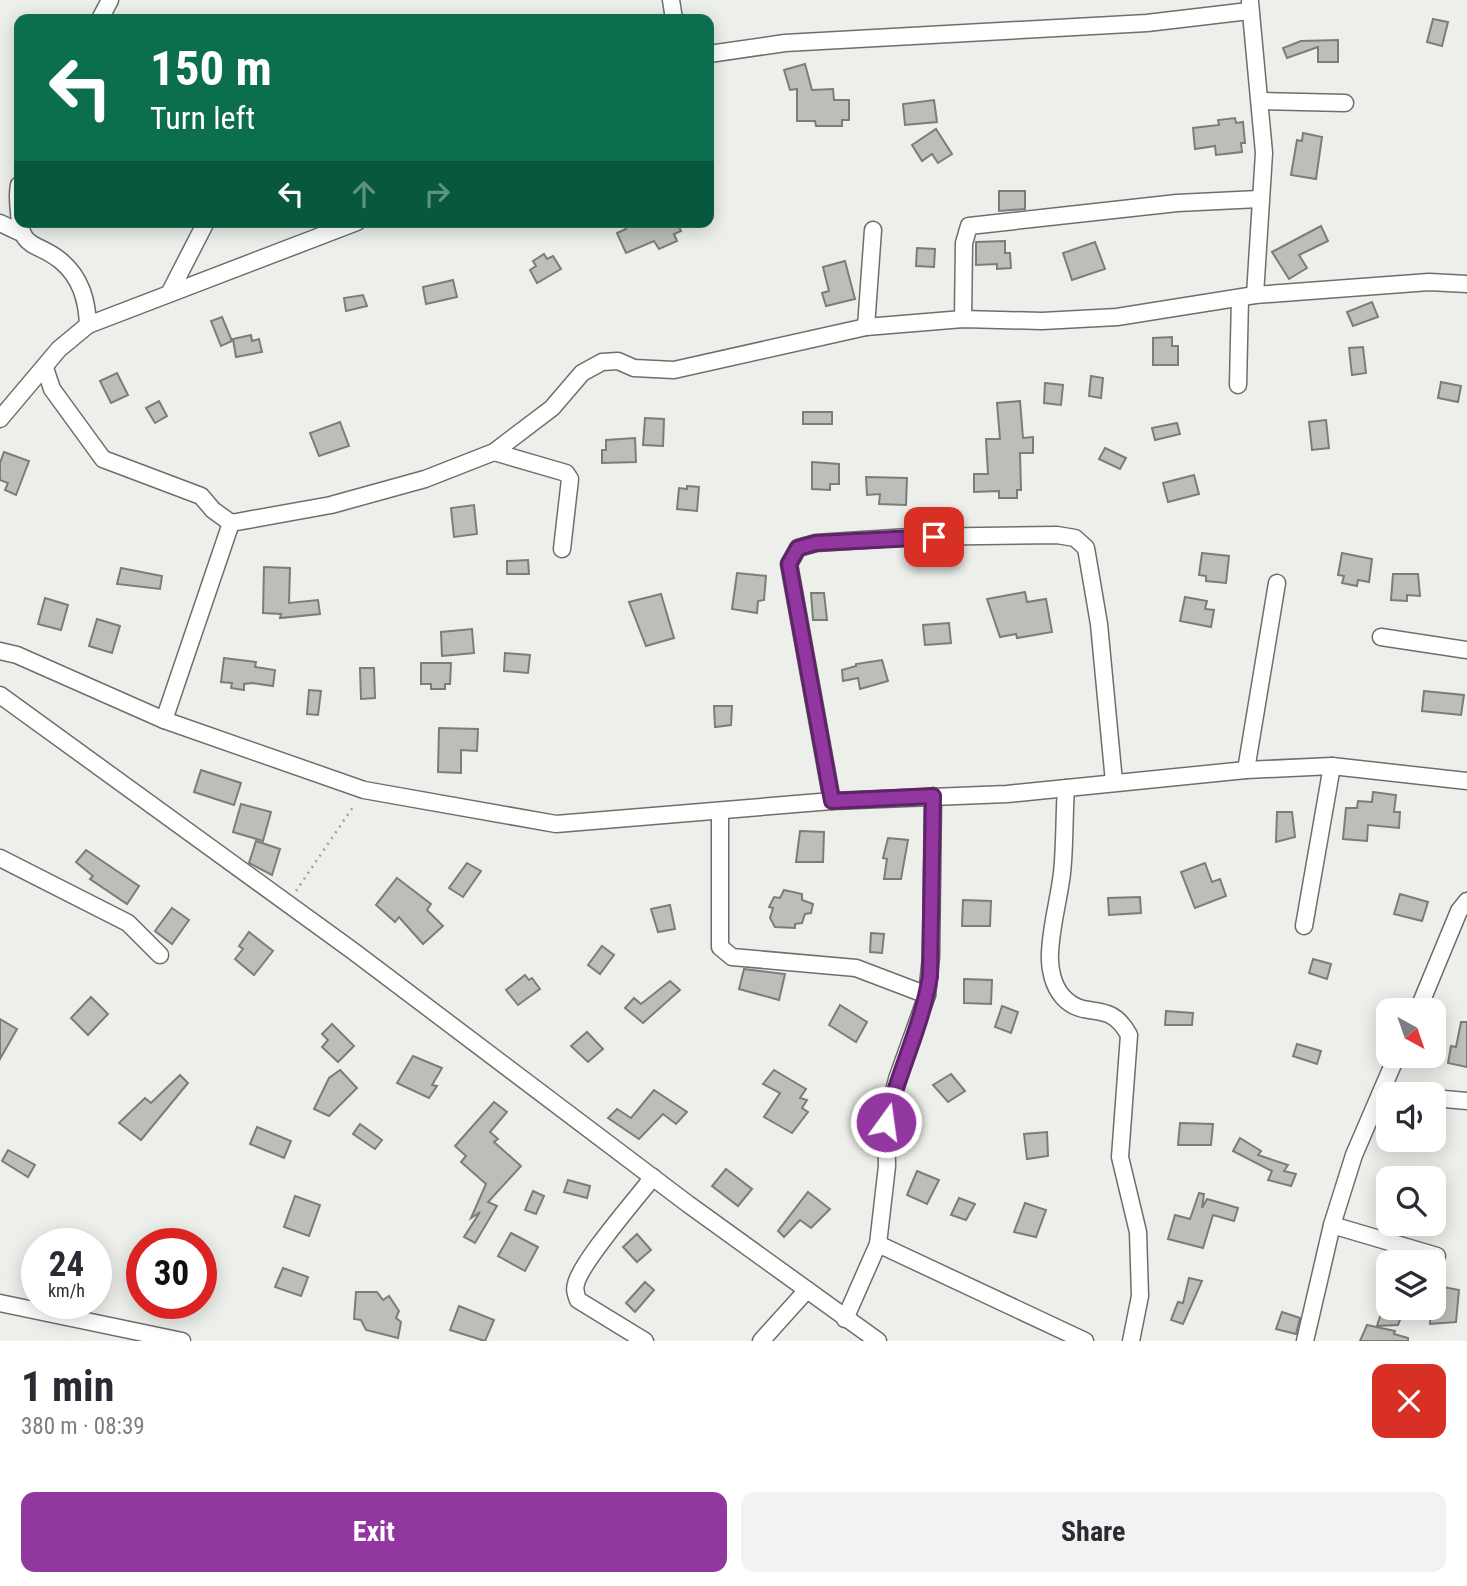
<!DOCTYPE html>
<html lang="en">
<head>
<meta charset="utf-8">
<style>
	body { margin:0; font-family:"Roboto Condensed",sans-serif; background:#f2f2f3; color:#2b2b33; height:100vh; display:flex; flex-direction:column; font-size:26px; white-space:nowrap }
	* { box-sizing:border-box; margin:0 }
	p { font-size:23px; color:#7c7c81 }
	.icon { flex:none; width:38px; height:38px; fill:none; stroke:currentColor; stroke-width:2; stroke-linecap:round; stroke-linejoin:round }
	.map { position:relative; height:1341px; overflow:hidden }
	.drawer { display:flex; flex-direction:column; background:#fff; flex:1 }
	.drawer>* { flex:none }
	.banner { position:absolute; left:14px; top:14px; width:700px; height:214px; border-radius:14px; box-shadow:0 4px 18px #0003; background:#0b6e4f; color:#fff; overflow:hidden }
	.needle { width:46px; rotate:140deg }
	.fabs { position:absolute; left:1376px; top:998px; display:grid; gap:14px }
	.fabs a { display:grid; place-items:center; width:70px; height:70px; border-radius:14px; background:#fff; box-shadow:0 4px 18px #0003; font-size:35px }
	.speed { position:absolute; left:21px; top:1228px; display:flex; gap:14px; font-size:35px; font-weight:700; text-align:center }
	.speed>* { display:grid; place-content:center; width:91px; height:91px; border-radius:50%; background:#fff; box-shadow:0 4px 18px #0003; line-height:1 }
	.speed small { font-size:18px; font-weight:400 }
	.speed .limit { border:10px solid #d22; background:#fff; color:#111 }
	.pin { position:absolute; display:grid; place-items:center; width:60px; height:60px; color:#fff; margin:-30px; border-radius:14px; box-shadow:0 4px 10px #0006 }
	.me { position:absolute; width:77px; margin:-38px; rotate:14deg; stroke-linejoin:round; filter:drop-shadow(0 0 5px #0008) }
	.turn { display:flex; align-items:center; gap:24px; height:147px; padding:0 21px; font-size:32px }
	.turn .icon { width:91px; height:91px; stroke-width:2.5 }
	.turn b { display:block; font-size:49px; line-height:60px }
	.lanes { display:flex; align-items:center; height:66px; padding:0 21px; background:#0003; justify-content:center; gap:35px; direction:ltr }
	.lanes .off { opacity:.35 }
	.round { display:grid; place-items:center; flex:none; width:74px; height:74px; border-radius:14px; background:#f2f2f3 }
	.summary { display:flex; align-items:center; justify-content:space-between; height:119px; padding:0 21px }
	h1 { font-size:42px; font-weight:700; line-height:52px }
	.cta { display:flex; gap:14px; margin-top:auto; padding:14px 21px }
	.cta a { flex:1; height:80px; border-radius:14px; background:#9236a0; color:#fff; font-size:28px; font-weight:700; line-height:80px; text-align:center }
	.cta a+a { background:#f2f2f3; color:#2b2b33 }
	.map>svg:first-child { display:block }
</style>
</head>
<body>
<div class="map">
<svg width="1467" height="1341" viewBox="0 0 1467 1341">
	<rect width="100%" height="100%" fill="#edefea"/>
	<g fill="#bcbeb9" stroke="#7b7d79" stroke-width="2">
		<polygon points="1433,19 1448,22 1442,46 1427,42"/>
		<polygon points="1338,40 1338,62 1318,62 1318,47 1287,58 1283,48 1301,41"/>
		<polygon points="805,64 812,90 833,89 834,100 849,100 849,120 842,120 842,126 816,126 815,121 797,121 797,89 790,90 784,70"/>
		<polygon points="934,100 937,122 905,125 903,104"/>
		<polygon points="1235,118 1236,123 1243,122 1245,143 1241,143 1242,152 1216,155 1215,146 1195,149 1193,128 1219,125 1218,120"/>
		<polygon points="936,129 952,154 938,163 932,154 922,161 912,145"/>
		<polygon points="1303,133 1322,137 1316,179 1291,175 1297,140 1302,141"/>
		<polygon points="999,191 1025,191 1025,209 999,211"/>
		<polygon points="623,222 677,222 681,231 674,234 677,241 659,249 654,241 626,253 617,233 626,229"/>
		<polygon points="1321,226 1328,241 1299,255 1307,268 1289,279 1272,252"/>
		<polygon points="1005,241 1005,253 1010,253 1011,268 997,269 997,264 976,265 976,242"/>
		<polygon points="1095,242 1105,269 1072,280 1063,253"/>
		<polygon points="917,248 935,249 934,267 916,266"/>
		<polygon points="544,254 547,259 553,256 561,269 537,283 530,270 536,266 533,261"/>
		<polygon points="845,261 855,299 826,306 822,293 829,291 823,267"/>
		<polygon points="453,280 457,297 426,304 423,287"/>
		<polygon points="363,295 367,306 346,311 344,298"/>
		<polygon points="1372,302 1378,317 1353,326 1347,312"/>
		<polygon points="222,317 232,341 221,346 211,321"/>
		<polygon points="251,335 252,341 259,339 262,352 236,357 233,339"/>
		<polygon points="1172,337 1172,346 1178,346 1178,365 1153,365 1153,338"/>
		<polygon points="1363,347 1366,373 1352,375 1349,348"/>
		<polygon points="117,373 128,395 111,403 100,381"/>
		<polygon points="1091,376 1103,378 1101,398 1089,396"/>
		<polygon points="1441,382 1461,386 1458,402 1438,398"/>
		<polygon points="1045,383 1063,385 1061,405 1044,403"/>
		<polygon points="159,401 167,416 155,423 146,408"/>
		<polygon points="1020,401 1023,438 1033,437 1033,453 1020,453 1021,490 1017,490 1017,498 999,498 999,491 974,492 974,474 988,474 986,439 1000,439 997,403"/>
		<rect x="803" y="412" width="29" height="12"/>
		<polygon points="645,418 664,419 663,446 643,445"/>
		<polygon points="1326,420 1329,448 1312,450 1309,422"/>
		<polygon points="340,422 349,446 319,456 310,433"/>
		<polygon points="1177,423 1180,434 1155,440 1152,428"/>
		<polygon points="635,438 636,462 602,463 602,450 606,450 606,440"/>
		<polygon points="1105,448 1126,458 1120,469 1099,459"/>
		<polygon points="4,452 29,461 16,495 5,490 8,483 0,480 0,463"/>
		<polygon points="812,462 839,464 839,484 830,484 830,490 812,489"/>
		<polygon points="1194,475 1199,494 1168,502 1163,483"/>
		<polygon points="866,477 907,478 906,505 879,504 880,494 867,495"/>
		<polygon points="687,486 699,487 697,511 677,509 679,488 687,489"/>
		<polygon points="474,505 477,534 454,537 451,508"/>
		<polygon points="1202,553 1229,556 1226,583 1206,581 1206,576 1199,575"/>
		<polygon points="1342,553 1372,559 1369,582 1358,580 1357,586 1342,583 1344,576 1338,575"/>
		<polygon points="528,560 529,574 507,574 507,561"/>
		<polygon points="264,567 290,568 289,603 318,600 320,614 280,618 281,614 263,613"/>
		<polygon points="121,568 162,576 160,589 117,584"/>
		<polygon points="737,573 766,576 764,600 758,601 757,613 732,609"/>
		<polygon points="1393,574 1418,574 1420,596 1407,595 1407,601 1391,600"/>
		<polygon points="1025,592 1027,602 1046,599 1052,632 1017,638 1016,634 1000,637 987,599"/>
		<polygon points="811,593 824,593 827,620 813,620"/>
		<polygon points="661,594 674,638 646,646 629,602"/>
		<polygon points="1185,597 1207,601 1205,609 1214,610 1211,627 1180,621"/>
		<polygon points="45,598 68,605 61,630 38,624"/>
		<polygon points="97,619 120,626 112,653 89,646"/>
		<polygon points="949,623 951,643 925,645 923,625"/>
		<polygon points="472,629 474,653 442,656 441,632"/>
		<polygon points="505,653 530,655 528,673 504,671"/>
		<polygon points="224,658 256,662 255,667 275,670 273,686 253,683 244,684 244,690 231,688 232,683 221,682"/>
		<polygon points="882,660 888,681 860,689 858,678 843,681 842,670 856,666 856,664"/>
		<polygon points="421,663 451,663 450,684 445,684 445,689 431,689 431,684 421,684"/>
		<polygon points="360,668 374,668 375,698 361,699"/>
		<polygon points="309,690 321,691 318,715 307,714"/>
		<polygon points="1424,691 1464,695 1461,715 1422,711"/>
		<polygon points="714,706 732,706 731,725 715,727"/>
		<polygon points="439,728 478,729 477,751 461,750 461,773 438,772"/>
		<polygon points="201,770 241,783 234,805 194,792"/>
		<polygon points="1373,792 1396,795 1394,812 1400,812 1399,828 1368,825 1367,841 1343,839 1346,808 1357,808 1358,801 1372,802"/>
		<polygon points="241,804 271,812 263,841 233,832"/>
		<polygon points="1277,812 1292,812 1295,837 1276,842"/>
		<polygon points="800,831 824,832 823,862 796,862"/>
		<polygon points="888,838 908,840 901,879 884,879 887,859 883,858"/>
		<polygon points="256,841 280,849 272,875 249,863"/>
		<polygon points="86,850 139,886 127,904 90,879 93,876 76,862"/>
		<polygon points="467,863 481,871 463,897 449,888"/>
		<polygon points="1205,863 1212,882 1220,879 1226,896 1195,908 1181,872"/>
		<polygon points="397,878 431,904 427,910 443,926 423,944 399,917 395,922 376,905"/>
		<polygon points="784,890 802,894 802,900 813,904 811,913 805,914 802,923 795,924 795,928 775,927 770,918 773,908 769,907 774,897 780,898"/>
		<polygon points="1400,894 1428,902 1422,921 1394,914"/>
		<polygon points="1140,897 1141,913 1109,915 1108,898"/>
		<polygon points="963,900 991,901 990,926 962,926"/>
		<polygon points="670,905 675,929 658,932 651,909"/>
		<polygon points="172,908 189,920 172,944 155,931"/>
		<polygon points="249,932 273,951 254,975 235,959 243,949 239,946"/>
		<polygon points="871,933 884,934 882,953 870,952"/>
		<polygon points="602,946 614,955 600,974 588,965"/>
		<polygon points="1313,959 1331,964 1327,979 1309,973"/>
		<polygon points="744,969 785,974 779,1000 739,989"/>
		<polygon points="525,975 529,980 532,978 540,989 518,1005 506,990"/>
		<polygon points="964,979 992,980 991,1004 964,1003"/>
		<polygon points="670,981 680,990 643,1023 625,1008 634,998 641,1004"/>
		<polygon points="91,997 108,1014 88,1035 71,1018"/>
		<polygon points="840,1005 867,1022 856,1042 829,1025"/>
		<polygon points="1002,1006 1018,1012 1011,1033 995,1027"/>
		<polygon points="1166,1011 1193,1013 1192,1025 1165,1025"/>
		<polygon points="0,1019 17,1029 0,1059"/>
		<polygon points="1461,1022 1467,1022 1467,1067 1448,1063 1451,1046 1456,1047"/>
		<polygon points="332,1024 354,1046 338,1062 322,1047 328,1040 322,1034"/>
		<polygon points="587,1032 603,1049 588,1062 571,1046"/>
		<polygon points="1297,1044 1321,1051 1317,1064 1293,1056"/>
		<polygon points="413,1056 442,1068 432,1085 437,1086 429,1098 397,1083"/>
		<polygon points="340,1070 357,1088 329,1116 314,1109 329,1078"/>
		<polygon points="774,1070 806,1089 800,1098 807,1100 802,1108 808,1112 792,1133 764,1117 780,1093 763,1084"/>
		<polygon points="951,1074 965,1091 948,1102 933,1085"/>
		<polygon points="180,1075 188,1083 141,1140 119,1123 145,1098 151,1103"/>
		<polygon points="654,1090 687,1112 676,1124 663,1114 639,1139 608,1118 617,1109 631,1118"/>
		<polygon points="494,1102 507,1112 490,1132 498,1139 494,1142 521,1166 488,1202 497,1206 475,1243 464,1237 480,1212 471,1218 486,1184 461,1162 466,1156 455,1146"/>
		<polygon points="1180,1123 1213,1124 1211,1145 1178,1145"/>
		<polygon points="360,1124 382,1140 375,1149 353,1134"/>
		<polygon points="257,1127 291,1141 284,1158 250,1144"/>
		<polygon points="1047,1132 1048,1156 1027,1159 1024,1134"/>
		<polygon points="1240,1138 1261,1151 1258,1155 1288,1165 1284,1171 1296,1174 1291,1186 1268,1180 1272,1171 1233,1151"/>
		<polygon points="8,1150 35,1165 28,1177 2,1161"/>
		<polygon points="726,1169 752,1189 738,1206 712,1186"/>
		<polygon points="917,1171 939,1180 927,1204 907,1195"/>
		<polygon points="568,1180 590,1186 587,1198 564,1192"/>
		<polygon points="533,1191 544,1196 536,1214 525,1210"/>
		<polygon points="808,1192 830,1209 811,1228 800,1220 784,1237 778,1231"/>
		<polygon points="1199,1193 1204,1194 1202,1208 1207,1199 1238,1208 1234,1221 1213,1215 1203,1248 1168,1239 1175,1215 1190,1219"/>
		<polygon points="295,1196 320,1205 309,1236 284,1227"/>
		<polygon points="959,1198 975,1204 966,1220 951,1215"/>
		<polygon points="1025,1203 1046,1210 1036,1237 1014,1232"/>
		<polygon points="511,1233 538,1247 525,1271 498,1256"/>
		<polygon points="637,1234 651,1250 637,1262 623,1247"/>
		<polygon points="283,1268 308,1277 301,1296 275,1287"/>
		<polygon points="1189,1278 1202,1281 1183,1324 1171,1320 1178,1302 1183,1303"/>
		<polygon points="645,1282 654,1290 635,1312 626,1303"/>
		<polygon points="1433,1285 1459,1290 1456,1322 1430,1324"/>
		<polygon points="356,1292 377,1292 383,1300 389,1296 399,1311 396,1318 401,1322 398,1338 366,1330 361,1320 354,1319"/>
		<polygon points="459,1306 494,1320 485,1341 450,1330"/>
		<polygon points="1383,1307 1405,1307 1398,1325 1377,1326"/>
		<polygon points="1282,1312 1300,1318 1296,1334 1276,1329"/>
		<polygon points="1367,1325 1395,1331 1394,1334 1408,1338 1408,1341 1360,1341"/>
	</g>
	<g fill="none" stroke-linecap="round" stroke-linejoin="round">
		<defs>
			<g id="minor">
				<polyline points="671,0 674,19"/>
				<polyline points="1250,2 1264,153 1255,295"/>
				<polyline points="100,19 110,0"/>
				<polyline points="709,54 785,43 1147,23 1249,11"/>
				<polyline points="1260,101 1345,103"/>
				<polyline points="0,223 19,232"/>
				<polyline points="170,292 206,222"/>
				<polyline points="963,319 964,243 969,226 1177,203 1259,199"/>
				<polyline points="88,325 357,222"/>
				<polyline points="866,327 873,230"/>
				<polyline points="45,368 52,389 103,459 201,496 213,510 231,523 331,505 425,479 494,452 552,408 582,373 602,362 618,361 634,368 674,370 866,327 963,319 1042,321 1117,317 1255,295 1429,282 1467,284"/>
				<polyline points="1238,385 1240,298"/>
				<path d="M0 419 59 349 88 325C87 300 81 278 61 261 37 241 20 251 19 212 18 203 17 194 19 185"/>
				<polyline points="494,452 566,473 570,479 562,549"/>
				<polyline points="1381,637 1467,650"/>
				<polyline points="0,651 17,655 164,720 364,790 556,824 832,801 1007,794 1246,770 1332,766 1467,781"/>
				<polyline points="0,695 353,951 688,1204 878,1341"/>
				<polyline points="164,720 231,523"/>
				<polyline points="1246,770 1277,583"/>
				<path d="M1066 788C1064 816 1065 845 1062 873 1059 899 1051 926 1050 953 1049 968 1053 986 1063 997 1086 1022 1108 997 1129 1035L1120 1157 1138 1232 1140 1296 1131 1341"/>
				<polyline points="832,801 789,564 798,548 816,543 909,537 1057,535 1075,538 1086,548 1099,624 1114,782"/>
				<polyline points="720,811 720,947 732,957 856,968 927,995"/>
				<polyline points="0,858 128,923 160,955"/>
				<polyline points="1304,926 1332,766"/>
				<polyline points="1418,1010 1459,911 1467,901"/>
				<polyline points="1433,1098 1467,1101"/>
				<polyline points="1332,1225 1437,1256"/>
				<polyline points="878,1244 1085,1341"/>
				<polyline points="0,1303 182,1341"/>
				<polyline points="845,1319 878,1244 887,1166 886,1122 897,1079 927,995 931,957 933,796"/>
				<path d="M645 1341 578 1300C576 1294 574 1290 576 1284 580 1263 637 1198 653 1177"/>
				<polyline points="761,1341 807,1290"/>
				<polyline points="1305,1341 1332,1225 1354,1155 1397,1055"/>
			</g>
		</defs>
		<use href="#minor" stroke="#6d6f6b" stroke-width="19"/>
		<polyline stroke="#9ea09d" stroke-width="2.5" stroke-dasharray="2 5" stroke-linecap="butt" points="296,891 355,804"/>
		<use href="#minor" stroke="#fff" stroke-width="16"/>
	</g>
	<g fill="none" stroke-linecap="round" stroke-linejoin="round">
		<defs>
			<path id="route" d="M886 1122C898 1073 922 1026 930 976L933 796 832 801 789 564 798 548 816 543 934 537"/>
		</defs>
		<use href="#route" stroke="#5f2368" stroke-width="18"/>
		<use href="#route" stroke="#9236a0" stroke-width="12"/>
	</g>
</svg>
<div class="fabs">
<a><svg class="needle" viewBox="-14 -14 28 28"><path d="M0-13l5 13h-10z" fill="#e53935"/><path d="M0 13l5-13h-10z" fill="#7c7c81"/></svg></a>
<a><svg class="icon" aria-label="sound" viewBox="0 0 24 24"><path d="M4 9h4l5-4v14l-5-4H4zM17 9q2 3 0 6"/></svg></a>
<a><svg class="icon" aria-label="search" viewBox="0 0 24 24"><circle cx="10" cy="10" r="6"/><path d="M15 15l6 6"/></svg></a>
<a><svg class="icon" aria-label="layers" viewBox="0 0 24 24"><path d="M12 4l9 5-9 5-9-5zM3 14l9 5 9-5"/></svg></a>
</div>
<div class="speed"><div>24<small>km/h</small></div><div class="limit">30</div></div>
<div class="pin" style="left:934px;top:537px;background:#d93025"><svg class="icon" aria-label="arrive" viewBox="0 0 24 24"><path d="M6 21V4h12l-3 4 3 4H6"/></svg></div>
<svg class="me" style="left:886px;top:1122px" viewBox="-20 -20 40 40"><circle r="17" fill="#9236a0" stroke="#fff" stroke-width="3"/><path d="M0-11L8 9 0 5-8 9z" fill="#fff"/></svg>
<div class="banner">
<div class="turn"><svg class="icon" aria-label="left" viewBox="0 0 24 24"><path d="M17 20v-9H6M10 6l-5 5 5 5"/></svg><div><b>150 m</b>Turn left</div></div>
<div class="lanes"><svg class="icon" aria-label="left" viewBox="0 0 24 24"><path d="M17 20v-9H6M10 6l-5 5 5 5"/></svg><svg class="icon off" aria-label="ahead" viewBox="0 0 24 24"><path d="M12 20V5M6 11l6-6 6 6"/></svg><svg class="icon off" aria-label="right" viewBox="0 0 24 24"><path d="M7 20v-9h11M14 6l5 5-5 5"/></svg></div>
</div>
</div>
<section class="drawer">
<div class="summary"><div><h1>1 min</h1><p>380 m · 08:39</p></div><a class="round" style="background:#d93025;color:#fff"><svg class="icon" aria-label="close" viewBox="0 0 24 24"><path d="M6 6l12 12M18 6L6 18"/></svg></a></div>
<div class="cta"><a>Exit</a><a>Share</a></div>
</section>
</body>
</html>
